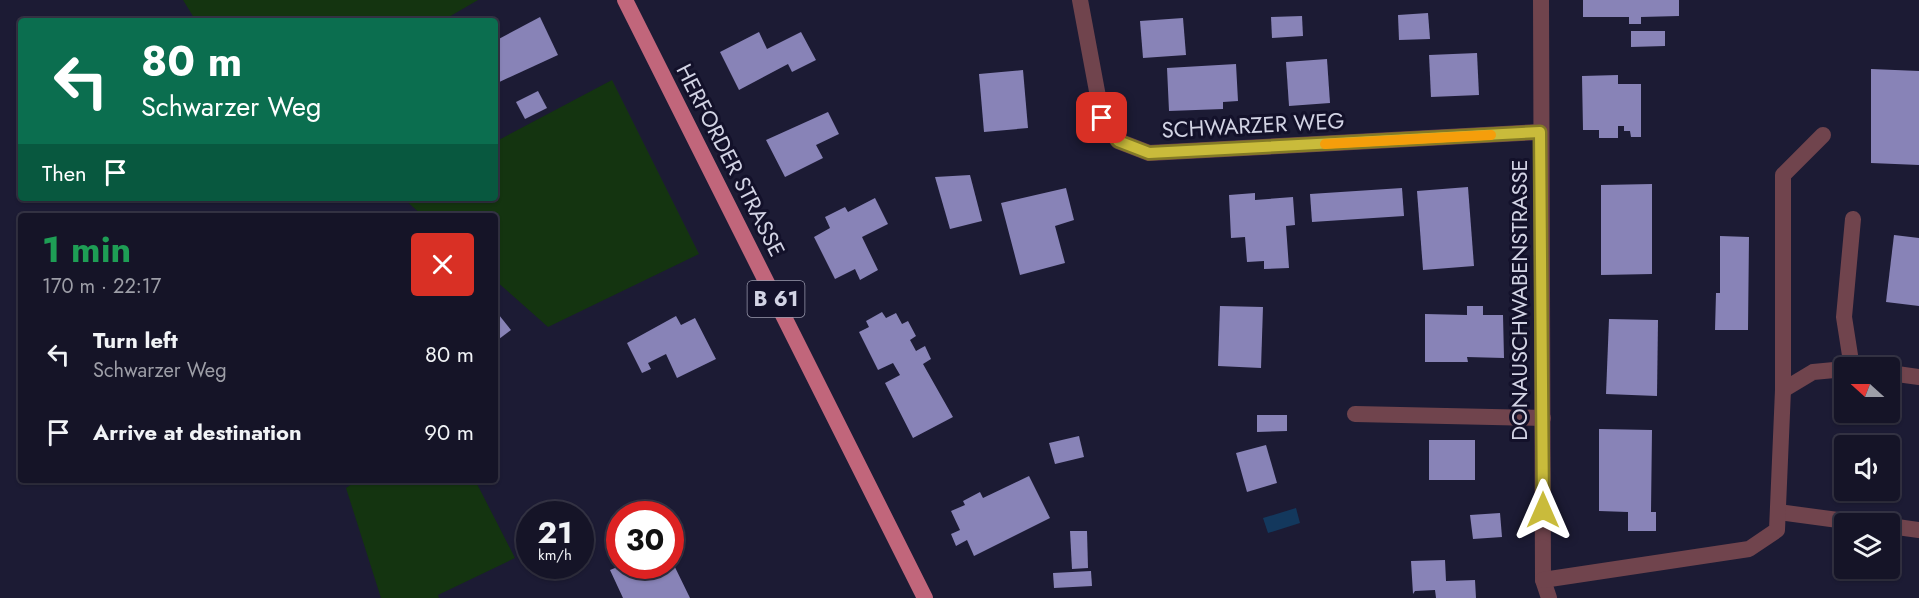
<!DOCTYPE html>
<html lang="en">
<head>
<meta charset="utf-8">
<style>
	body { margin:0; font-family:Jost,sans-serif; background:#1e1d2f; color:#f1f3f6; height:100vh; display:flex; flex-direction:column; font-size:22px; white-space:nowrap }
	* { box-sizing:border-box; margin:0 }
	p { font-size:20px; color:#9d9ea7 }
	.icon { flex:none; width:33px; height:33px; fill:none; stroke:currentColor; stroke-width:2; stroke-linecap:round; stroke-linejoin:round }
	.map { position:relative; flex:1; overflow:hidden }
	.details { position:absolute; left:18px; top:213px; width:480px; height:270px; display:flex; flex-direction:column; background:#151427; border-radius:6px; box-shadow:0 2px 4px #0004,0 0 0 2px #343344 }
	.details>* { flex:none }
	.banner { position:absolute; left:18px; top:18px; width:480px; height:183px; border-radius:6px; box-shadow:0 2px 4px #0004,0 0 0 2px #343344; background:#0b6e4f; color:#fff; overflow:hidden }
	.needle { width:39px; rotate:291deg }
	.controls { position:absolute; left:1834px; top:357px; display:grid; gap:12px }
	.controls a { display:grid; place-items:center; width:66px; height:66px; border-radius:6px; background:#151427; box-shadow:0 2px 4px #0004,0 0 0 2px #343344; font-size:30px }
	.speed { position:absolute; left:516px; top:501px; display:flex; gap:12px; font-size:30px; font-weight:700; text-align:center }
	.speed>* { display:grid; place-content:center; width:78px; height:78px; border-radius:50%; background:#151427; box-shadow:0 2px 4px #0004,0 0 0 2px #343344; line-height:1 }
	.speed small { font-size:15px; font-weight:400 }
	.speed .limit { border:9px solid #d22; background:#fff; color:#111 }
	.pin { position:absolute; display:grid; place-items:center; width:51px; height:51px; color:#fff; margin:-26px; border-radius:12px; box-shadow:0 3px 9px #0006 }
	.me { position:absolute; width:66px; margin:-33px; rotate:0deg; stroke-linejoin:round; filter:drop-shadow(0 0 4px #0008) }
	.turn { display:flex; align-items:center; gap:21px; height:126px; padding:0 24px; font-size:27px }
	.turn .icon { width:78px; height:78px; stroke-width:2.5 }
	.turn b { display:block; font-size:42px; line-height:51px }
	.then { display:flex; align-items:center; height:57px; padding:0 24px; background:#0003; gap:12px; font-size:22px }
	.round { display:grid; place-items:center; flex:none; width:63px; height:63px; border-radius:6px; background:#1e1d2f }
	.headline { display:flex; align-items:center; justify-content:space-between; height:102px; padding:0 24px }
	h1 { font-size:36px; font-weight:700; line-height:45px; color:#1e9e55 }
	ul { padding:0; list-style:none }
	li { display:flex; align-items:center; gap:18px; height:78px; padding:0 24px }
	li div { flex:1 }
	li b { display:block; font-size:22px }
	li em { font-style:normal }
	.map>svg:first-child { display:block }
</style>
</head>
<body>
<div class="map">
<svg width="1919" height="598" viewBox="0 0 1919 598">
	<rect width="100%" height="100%" fill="#1c1b34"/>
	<g fill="#143410">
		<polygon points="183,0 478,0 442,21 196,21"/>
		<polygon points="612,80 699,254 548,327 495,280 495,216 423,216 403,198 495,198 495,142"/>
		<polygon points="358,480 475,480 515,558 438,595 439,598 381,598 346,488"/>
	</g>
	<polygon fill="#13385d" points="1296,508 1300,523 1268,533 1263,518"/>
	<g fill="#8883b7">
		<polygon points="1583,0 1679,0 1679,16 1641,17 1641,24 1629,24 1629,17 1583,17"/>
		<polygon points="1428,13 1430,39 1399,40 1398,15"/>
		<polygon points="1302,16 1303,36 1272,38 1271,17"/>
		<polygon points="540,17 558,55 495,84 495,41"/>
		<polygon points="1183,18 1186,55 1143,58 1140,21"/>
		<polygon points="1631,31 1665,31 1665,46 1631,47"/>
		<polygon points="759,32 767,49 801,32 816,60 792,72 788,64 739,90 720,52"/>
		<polygon points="1477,53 1479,95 1431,97 1429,55"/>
		<polygon points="1327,59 1330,103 1289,106 1286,62"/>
		<polygon points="1236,64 1238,101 1223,102 1223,109 1169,111 1167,68"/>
		<polygon points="1871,69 1919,71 1919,165 1871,163"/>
		<polygon points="1023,70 1028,128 984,132 979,74"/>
		<polygon points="1618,75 1618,84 1641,84 1641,137 1631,137 1630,131 1624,131 1624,126 1618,126 1618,138 1599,138 1599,130 1583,130 1582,76"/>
		<polygon points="538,91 547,108 525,119 516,102"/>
		<polygon points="828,112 839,134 816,145 823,158 785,177 766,140"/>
		<polygon points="970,175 982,221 950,229 935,177"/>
		<polygon points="1652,184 1652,274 1601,275 1601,185"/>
		<polygon points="1468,187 1474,266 1423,270 1417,191"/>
		<polygon points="1066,188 1074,220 1055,226 1065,263 1020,275 1001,203"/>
		<polygon points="1402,188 1404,216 1312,222 1310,194"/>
		<polygon points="1255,193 1255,200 1293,197 1295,225 1286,226 1289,268 1264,269 1264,261 1247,262 1245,237 1231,238 1229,195"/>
		<polygon points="875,198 888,224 862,237 878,270 860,280 855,269 835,279 814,237 830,228 825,217 845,207 848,212"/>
		<polygon points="1894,235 1919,238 1919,306 1886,302"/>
		<polygon points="1720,236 1749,237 1748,330 1715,330 1716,293 1720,293"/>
		<polygon points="1220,306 1263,307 1261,368 1218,366"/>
		<polygon points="1467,306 1483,306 1483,315 1503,315 1504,358 1467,357 1468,362 1425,362 1425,314 1467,315"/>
		<polygon points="495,310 511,330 495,342"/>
		<polygon points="882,312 886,318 896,313 902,324 908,321 916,336 910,340 916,351 925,346 931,359 923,364 953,417 913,438 885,383 900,375 893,363 878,370 859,332 869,327 866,321"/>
		<polygon points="676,316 681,325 695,318 716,359 677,378 666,354 648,363 651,369 642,373 627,343"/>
		<polygon points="1609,319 1658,320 1657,396 1606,394"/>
		<polygon points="1257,415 1287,415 1287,431 1257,432"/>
		<polygon points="1599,429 1652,430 1651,512 1656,512 1656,531 1628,531 1628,512 1599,511"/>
		<polygon points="1079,436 1084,457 1055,464 1049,443"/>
		<rect x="1429" y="440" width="46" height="40"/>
		<polygon points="1266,445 1277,483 1247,492 1236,453"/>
		<polygon points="1029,476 1050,518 974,556 967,540 956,546 951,534 960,530 951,511 965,505 963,501 980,492 983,498"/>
		<polygon points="1500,513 1502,537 1473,539 1470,515"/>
		<polygon points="1070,531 1087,531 1088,568 1072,569"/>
		<polygon points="670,557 690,598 623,598 610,570 620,566 670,566"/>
		<polygon points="1445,560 1446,581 1475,580 1476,598 1436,598 1435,590 1415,591 1413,594 1411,561"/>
		<polygon points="1091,571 1092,586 1054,588 1053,573"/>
	</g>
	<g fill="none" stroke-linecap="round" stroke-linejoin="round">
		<g stroke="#70444d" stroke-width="16">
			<polyline points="1852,368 1844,317 1853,219"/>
			<polyline points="1355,414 1543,418"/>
			<polyline points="1778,512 1868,524"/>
			<polyline points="1890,526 1919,530"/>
		</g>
		<g stroke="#70444d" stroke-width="16">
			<polyline points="1080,0 1102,118 1118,141 1149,153 1540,132"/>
			<polyline points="1541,0 1543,580 1549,598"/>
			<polyline points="1890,373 1919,377"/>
			<polyline points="1783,390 1813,372 1845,369"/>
			<polyline points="1543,580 1749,549 1777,530 1783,390 1783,175 1823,135"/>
		</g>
		<polyline stroke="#c1667b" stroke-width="16" points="625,0 925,598"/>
	</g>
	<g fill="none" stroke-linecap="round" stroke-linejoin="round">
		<defs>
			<polyline id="route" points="1102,118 1118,141 1149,153 1540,132 1543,510"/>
		</defs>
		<use href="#route" stroke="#837a26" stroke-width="15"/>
		<use href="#route" stroke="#c9bb3b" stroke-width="10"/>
		<polyline stroke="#f59e0b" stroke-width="10" points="1325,144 1491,135"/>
	</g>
	<g text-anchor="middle" stroke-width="6" stroke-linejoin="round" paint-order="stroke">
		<rect fill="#13112a" stroke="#9999ac" stroke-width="1.5" x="747.5" y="281" width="57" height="36" rx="4.5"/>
		<g font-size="21" font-weight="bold" fill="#d2d3e4">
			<text x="776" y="306">B 61</text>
		</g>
		<g font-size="22" fill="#d2d3e4" stroke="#13112a">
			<text transform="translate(1253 125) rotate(-3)" y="8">SCHWARZER WEG</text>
			<text transform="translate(731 160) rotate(63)" y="8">HERFORDER STRASSE</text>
			<text transform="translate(1519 300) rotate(-90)" y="8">DONAUSCHWABENSTRASSE</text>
		</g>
	</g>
</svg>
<div class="controls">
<a><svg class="needle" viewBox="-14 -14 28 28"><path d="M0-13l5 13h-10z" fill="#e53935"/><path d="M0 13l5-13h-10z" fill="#9d9ea7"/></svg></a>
<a><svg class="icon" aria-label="sound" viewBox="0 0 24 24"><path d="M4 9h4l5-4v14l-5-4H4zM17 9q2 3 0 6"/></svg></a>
<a><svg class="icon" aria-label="layers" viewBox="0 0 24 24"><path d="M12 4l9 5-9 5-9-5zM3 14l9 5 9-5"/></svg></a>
</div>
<div class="speed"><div>21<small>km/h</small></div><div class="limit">30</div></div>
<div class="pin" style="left:1102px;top:118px;background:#d93025"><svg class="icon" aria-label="arrive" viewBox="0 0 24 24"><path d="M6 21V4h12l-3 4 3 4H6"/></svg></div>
<svg class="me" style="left:1543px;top:510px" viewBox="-20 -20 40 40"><path d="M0-17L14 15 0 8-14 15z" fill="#c9bb3b" stroke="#fff" stroke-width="4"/></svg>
<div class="banner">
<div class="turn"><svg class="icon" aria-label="left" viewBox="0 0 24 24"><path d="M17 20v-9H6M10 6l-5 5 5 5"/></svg><div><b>80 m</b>Schwarzer Weg</div></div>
<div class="then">Then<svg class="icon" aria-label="arrive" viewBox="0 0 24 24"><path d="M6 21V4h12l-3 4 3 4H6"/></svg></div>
</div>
<section class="details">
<div class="headline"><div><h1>1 min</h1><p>170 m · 22:17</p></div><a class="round" style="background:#d93025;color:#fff"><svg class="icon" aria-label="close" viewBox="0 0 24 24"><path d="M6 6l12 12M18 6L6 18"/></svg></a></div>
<ul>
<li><svg class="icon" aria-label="left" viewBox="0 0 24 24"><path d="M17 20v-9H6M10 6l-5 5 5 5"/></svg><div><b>Turn left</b><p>Schwarzer Weg</p></div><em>80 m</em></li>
<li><svg class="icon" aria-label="arrive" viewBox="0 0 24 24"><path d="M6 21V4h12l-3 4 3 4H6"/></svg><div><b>Arrive at destination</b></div><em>90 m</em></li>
</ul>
</section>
</div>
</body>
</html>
